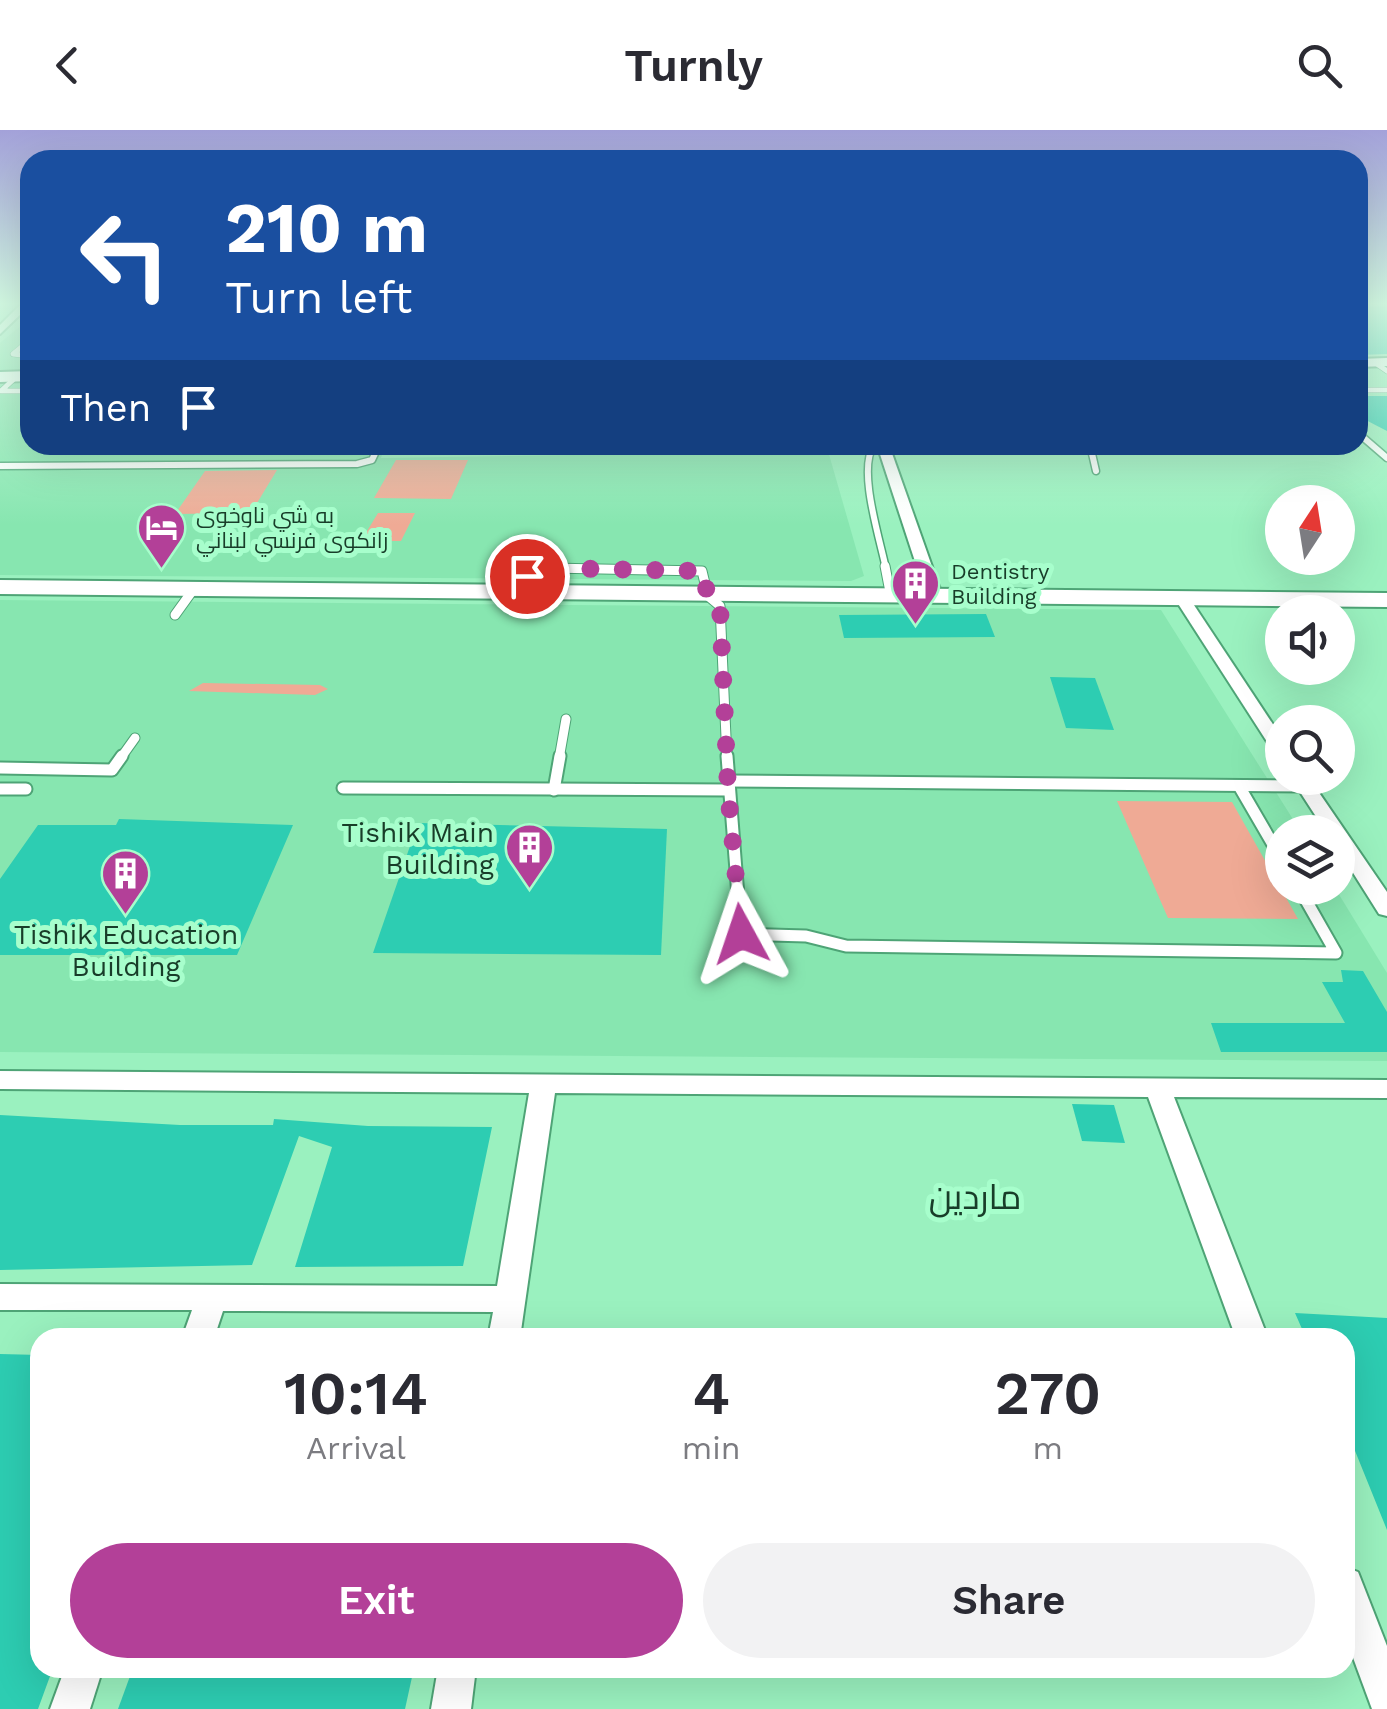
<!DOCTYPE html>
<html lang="en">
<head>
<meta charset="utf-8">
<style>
	body { margin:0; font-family:"Work Sans",Cairo,sans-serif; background:#f2f2f3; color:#2b2b33; height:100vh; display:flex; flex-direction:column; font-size:38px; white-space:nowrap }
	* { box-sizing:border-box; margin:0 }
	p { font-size:32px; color:#7c7c81 }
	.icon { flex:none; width:55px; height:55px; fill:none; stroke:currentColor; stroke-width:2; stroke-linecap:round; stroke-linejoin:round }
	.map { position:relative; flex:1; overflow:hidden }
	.details { position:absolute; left:30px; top:1198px; width:1325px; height:350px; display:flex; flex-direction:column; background:#fff; border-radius:30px; box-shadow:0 10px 40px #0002 }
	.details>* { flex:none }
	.guide { position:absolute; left:20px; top:20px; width:1348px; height:305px; border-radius:30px; box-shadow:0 10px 40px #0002; background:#1a4fa0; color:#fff; overflow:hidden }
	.needle { width:65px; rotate:12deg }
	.buttons { position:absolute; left:1265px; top:355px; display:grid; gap:20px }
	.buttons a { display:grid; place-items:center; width:90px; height:90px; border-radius:50%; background:#fff; box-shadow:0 10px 40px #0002; font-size:50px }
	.pin { position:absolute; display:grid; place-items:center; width:85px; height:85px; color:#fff; margin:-42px; border:5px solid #fff; border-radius:50%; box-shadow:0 2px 10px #0007 }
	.me { position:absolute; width:110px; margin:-55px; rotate:355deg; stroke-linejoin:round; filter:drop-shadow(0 0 8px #0008) }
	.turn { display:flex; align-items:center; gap:35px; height:210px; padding:0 40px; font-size:45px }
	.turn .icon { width:130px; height:130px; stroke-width:2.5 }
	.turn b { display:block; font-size:70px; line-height:85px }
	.then { display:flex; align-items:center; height:95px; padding:0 40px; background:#0003; gap:20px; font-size:38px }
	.eta { display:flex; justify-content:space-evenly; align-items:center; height:170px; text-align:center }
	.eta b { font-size:60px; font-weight:600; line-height:70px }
	.action { display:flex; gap:20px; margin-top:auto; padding:20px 40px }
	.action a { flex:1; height:115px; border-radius:60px; background:#b34098; color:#fff; font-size:40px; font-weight:600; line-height:115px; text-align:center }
	.action a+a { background:#f2f2f3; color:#2b2b33 }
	header { display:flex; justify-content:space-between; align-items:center; height:130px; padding:0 40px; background:#fff; font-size:45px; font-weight:600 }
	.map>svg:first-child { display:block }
</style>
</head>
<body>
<header><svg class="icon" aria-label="back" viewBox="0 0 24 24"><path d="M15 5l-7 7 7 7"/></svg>Turnly<svg class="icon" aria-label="search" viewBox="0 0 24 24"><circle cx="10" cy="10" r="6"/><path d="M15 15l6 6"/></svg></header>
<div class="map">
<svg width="1387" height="1579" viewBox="0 0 1387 1579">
	<rect width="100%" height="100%" fill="#9af1bf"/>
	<g fill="#87e6b0">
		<polygon points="30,188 30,242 0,241 0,213"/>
		<polygon points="0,254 30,254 30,315 385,315 381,328 828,321 864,446 851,451 0,445"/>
		<polygon points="0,470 1161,480 1301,702 1282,702 1282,758 1335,758 1387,843 1387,931 0,922"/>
	</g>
	<g fill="#efaa95">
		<polygon points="396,330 468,330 451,369 374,368"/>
		<polygon points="277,340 251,383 175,384 205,341"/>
		<polygon points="378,383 415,383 401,411 361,411"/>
		<polygon points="203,553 320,555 328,559 315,565 189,561"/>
		<polygon points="1117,671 1232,672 1298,789 1168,788"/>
	</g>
	<g fill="#2dcdb2">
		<polygon points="1358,174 1387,174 1387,224 1358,225"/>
		<polygon points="1358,266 1387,266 1387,301 1358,286"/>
		<polygon points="986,484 995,507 844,508 839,485"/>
		<polygon points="1050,547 1095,548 1114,600 1066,598"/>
		<polygon points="119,689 293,695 237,825 0,825 0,749 38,695 116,695"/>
		<polygon points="418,693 667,699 661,825 373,823"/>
		<polygon points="1341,840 1363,841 1387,882 1387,922 1221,922 1211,893 1345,893 1322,852 1343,852"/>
		<polygon points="1072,974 1114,975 1125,1013 1082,1011"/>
		<polygon points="0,985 180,995 273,995 274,989 368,996 492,997 463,1136 295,1137 332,1017 299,1006 252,1135 0,1140"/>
		<polygon points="1295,1183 1387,1188 1387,1400 1345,1296 1345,1208 1306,1208"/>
		<polygon points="0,1224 40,1225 40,1538 53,1538 38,1579 0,1579"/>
		<polygon points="133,1538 414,1538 405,1579 118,1579"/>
	</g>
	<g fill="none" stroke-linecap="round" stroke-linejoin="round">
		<defs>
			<g id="lane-far3">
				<polyline points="30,210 13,224 30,226"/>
				<polyline points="1374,232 1387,241"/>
				<polyline points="14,249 1,261 30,261"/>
				<polyline points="1358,260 1387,260"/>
			</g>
			<g id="lane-far2">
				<polyline points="1358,303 1387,328"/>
				<path d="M874 315C857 339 880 409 886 439"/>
				<polyline points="1090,315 1096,341"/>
				<polyline points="0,336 357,334 372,330 379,315"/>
				<polyline points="546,439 600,439"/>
			</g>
			<g id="lane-far1">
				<polyline points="885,436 890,462"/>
				<polyline points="522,459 531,443 550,438 702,441 708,466 720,476 727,629"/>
				<polyline points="175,485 193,460"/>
				<polyline points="120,629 135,608"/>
				<polyline points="559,629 566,589"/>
			</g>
			<g id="lane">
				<polyline points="727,626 741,804 806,806 846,816 1336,823 1299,758"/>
				<polyline points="0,638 112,640 122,626"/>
				<polyline points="729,651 1305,656"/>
				<polyline points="1239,656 1282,730"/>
				<polyline points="343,658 728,660"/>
				<polyline points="0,659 26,659"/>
				<polyline points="554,660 560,626"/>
			</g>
			<g id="street">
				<polygon points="20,175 28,177 0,204 0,195"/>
				<polygon points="877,315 889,315 941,462 938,465 925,462"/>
				<polygon points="1178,466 1188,466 1282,608 1282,627 1273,621 1175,469"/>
				<polygon points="1291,648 1309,648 1387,762 1387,786 1379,784 1338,719 1338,702 1326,702"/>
				<polygon points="0,941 1387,950 1387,968 1174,967 1268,1208 1236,1208 1148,967 555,963 520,1208 488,1208 493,1182 223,1181 214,1208 182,1208 192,1180 0,1180 0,1154 497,1156 529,963 0,959"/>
				<polygon points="1345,1437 1358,1442 1387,1516 1387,1579 1372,1579 1345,1506"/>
				<polygon points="65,1538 103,1538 90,1579 50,1579"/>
				<polygon points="438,1538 476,1538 471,1579 431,1579"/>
			</g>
			<g id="secondary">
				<polygon points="1387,228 1387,236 1358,237 1358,229"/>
				<polygon points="30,241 30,251 0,252 0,242"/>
				<polygon points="0,450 1387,463 1387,477 0,464"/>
			</g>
		</defs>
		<use href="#lane-far3" stroke="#4ea476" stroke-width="6"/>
		<use href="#lane-far2" stroke="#4ea476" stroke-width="9"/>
		<use href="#lane-far1" stroke="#4ea476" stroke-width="11"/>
		<use href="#lane" stroke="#4ea476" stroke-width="15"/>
		<use href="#street" stroke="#4ea476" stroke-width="4"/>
		<use href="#secondary" stroke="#4ea476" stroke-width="4"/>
		<use href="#lane-far3" stroke="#fff" stroke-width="5"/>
		<use href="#lane-far2" stroke="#fff" stroke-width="6"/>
		<use href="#lane-far1" stroke="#fff" stroke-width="9"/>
		<use href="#lane" stroke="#fff" stroke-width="11"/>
		<use href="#street" fill="#fff" fill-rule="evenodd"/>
		<use href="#secondary" fill="#fff" fill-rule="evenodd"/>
	</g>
	<linearGradient id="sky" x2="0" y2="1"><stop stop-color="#a3a1d9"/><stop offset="0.44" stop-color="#d2f9e2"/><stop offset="1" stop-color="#d2f9e2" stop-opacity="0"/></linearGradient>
	<rect width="1387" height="395" fill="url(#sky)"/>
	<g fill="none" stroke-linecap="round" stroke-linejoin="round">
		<polyline stroke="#b34098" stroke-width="18" stroke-dasharray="0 32.4" points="527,446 550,438 702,441 708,466 720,476 728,660 741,804"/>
	</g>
	<defs>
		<symbol id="hotel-pin" viewBox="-11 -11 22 30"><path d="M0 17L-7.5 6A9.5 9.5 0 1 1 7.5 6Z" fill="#b34098" stroke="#a7fecc"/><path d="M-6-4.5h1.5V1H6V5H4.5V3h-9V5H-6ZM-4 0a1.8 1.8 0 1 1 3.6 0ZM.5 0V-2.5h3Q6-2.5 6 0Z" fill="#fff"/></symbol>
		<symbol id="building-pin" viewBox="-11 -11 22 30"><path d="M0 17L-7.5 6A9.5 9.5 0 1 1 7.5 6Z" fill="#b34098" stroke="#a7fecc"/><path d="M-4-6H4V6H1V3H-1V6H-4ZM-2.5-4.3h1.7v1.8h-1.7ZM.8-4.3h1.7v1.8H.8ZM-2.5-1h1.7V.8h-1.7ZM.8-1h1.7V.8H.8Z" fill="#fff"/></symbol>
	</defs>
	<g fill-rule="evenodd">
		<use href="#hotel-pin" x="134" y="370" width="55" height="75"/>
		<use href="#building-pin" x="888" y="426" width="55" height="75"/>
		<use href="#building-pin" x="502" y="690" width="55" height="75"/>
		<use href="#building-pin" x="98" y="716" width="55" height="75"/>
	</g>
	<g text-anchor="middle" stroke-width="10" stroke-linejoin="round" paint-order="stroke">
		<g font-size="22" fill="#183d29" stroke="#a7fecc" text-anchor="start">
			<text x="196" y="393">به شي ناوخوى<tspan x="196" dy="25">زانكوى فرنسي لبناني</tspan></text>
			<text x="951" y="449">Dentistry<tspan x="951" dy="25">Building</tspan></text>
		</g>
		<g font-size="28" fill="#183d29" stroke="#a7fecc" text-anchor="end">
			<text x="494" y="712">Tishik Main<tspan x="494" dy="32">Building</tspan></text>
			<text x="126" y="814" text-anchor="middle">Tishik Education<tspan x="126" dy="32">Building</tspan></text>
		</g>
		<g font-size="35" fill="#183d29" stroke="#a7fecc">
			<text x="975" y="1079">ماردین</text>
		</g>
	</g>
</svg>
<div class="buttons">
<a><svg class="needle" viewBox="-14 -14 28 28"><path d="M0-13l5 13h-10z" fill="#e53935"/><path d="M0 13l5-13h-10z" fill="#7c7c81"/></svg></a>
<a><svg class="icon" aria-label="sound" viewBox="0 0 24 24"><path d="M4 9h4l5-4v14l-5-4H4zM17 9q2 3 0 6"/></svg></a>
<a><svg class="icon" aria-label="search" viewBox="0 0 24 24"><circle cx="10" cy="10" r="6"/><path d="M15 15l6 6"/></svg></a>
<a><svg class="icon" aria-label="layers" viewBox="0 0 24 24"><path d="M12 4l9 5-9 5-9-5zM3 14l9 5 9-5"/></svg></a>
</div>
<div class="pin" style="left:527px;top:446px;background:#d93025"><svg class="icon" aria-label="arrive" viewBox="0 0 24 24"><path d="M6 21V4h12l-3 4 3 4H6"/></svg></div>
<svg class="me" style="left:741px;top:804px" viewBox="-20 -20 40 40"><path d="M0-17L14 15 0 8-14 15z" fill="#b34098" stroke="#fff" stroke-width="4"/></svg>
<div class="guide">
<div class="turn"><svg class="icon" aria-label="left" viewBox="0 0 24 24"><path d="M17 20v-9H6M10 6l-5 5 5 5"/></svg><div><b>210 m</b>Turn left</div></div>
<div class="then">Then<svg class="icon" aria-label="arrive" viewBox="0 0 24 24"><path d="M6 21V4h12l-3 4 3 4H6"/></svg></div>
</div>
<section class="details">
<div class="eta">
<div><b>10:14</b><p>Arrival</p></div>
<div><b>4</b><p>min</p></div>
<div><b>270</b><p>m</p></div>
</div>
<div class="action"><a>Exit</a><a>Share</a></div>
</section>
</div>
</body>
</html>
